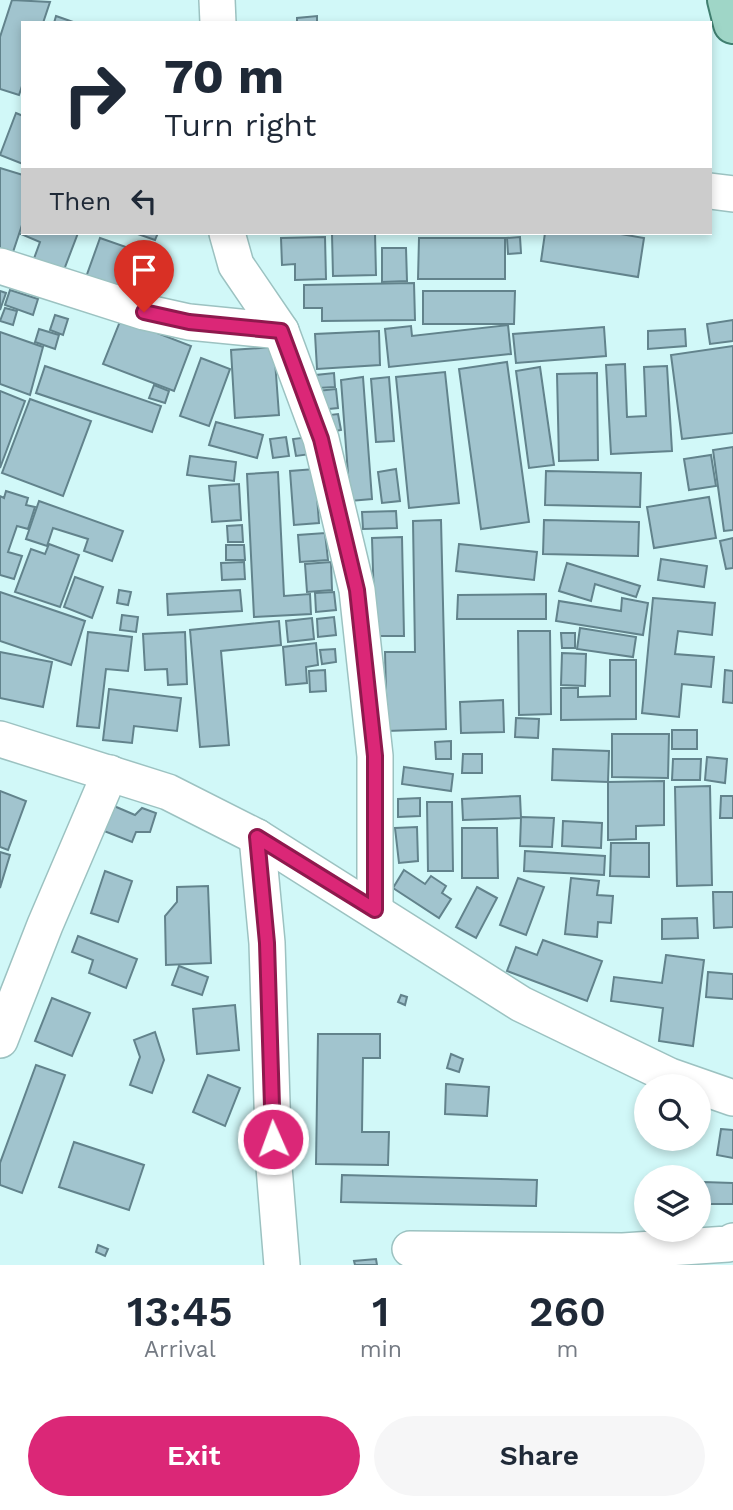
<!DOCTYPE html>
<html lang="en">
<head>
<meta charset="utf-8">
<style>
	body { margin:0; font-family:"Work Sans",sans-serif; background:#f6f6f7; color:#1f2937; height:100vh; display:flex; flex-direction:column; font-size:26px; white-space:nowrap }
	* { box-sizing:border-box; margin:0 }
	p { font-size:23px; color:#747a83 }
	.icon { flex:none; width:38px; height:38px; fill:none; stroke:currentColor; stroke-width:2; stroke-linecap:round; stroke-linejoin:round }
	.map { position:relative; height:1265px; overflow:hidden }
	.drawer { display:flex; flex-direction:column; background:#fff; flex:1 }
	.drawer>* { flex:none }
	.hud { position:absolute; left:21px; top:21px; width:691px; height:214px; border-radius:0px; box-shadow:0 4px 10px #0003; background:#fff; color:#1f2937; overflow:hidden }
	.fabs { position:absolute; left:634px; top:1074px; display:grid; gap:14px }
	.fabs a { display:grid; place-items:center; width:77px; height:77px; border-radius:50%; background:#fff; box-shadow:0 4px 10px #0003; font-size:35px }
	.pin { position:absolute; display:grid; place-items:center; width:60px; height:60px; color:#fff; margin:-72px -30px; border-radius:50% 50% 50% 0; rotate:-45deg; box-shadow:0 0 7px #0007 }
	.pin .icon { rotate:45deg }
	.me { position:absolute; width:77px; margin:-38px; rotate:358deg; stroke-linejoin:round; filter:drop-shadow(0 0 5px #0008) }
	.turn { display:flex; align-items:center; gap:24px; height:147px; padding:0 28px; font-size:32px }
	.turn .icon { width:91px; height:91px; stroke-width:2.5 }
	.turn b { display:block; font-size:49px; line-height:60px }
	.then { display:flex; align-items:center; height:66px; padding:0 28px; background:#0003; gap:14px; font-size:26px }
	.eta { display:flex; justify-content:space-evenly; align-items:center; height:119px; text-align:center }
	.eta b { font-size:42px; font-weight:600; line-height:49px }
	.primary-button { display:flex; gap:14px; margin-top:auto; padding:14px 28px }
	.primary-button a { flex:1; height:80px; border-radius:42px; background:#db2777; color:#fff; font-size:28px; font-weight:600; line-height:80px; text-align:center }
	.primary-button a+a { background:#f6f6f7; color:#1f2937 }
	.map>svg:first-child { display:block }
</style>
</head>
<body>
<div class="map">
<svg width="733" height="1265" viewBox="0 0 733 1265">
	<rect width="100%" height="100%" fill="#d1f8f8"/>
	<g fill="#a1c4ce" stroke="#62838c" stroke-width="2">
		<polygon points="12,0 50,2 43,23 23,23 23,83 19,95 0,89 0,37"/>
		<polygon points="56,16 76,23 54,23"/>
		<polygon points="317,16 317,23 297,23 297,18"/>
		<polygon points="16,113 23,116 23,164 0,155"/>
		<polygon points="0,168 23,175 23,222 12,255 0,251"/>
		<polygon points="23,230 23,233 78,233 62,275 32,264 40,242 21,234"/>
		<polygon points="135,233 158,233 155,240"/>
		<polygon points="375,233 376,275 333,276 332,234"/>
		<polygon points="545,233 615,233 644,238 638,277 541,261"/>
		<polygon points="325,237 326,279 295,280 295,264 282,265 281,238"/>
		<polygon points="520,237 521,253 508,254 507,238"/>
		<polygon points="100,238 149,255 135,297 85,280"/>
		<polygon points="419,238 505,238 505,279 418,279"/>
		<polygon points="382,248 406,248 407,281 382,282"/>
		<polygon points="414,283 415,320 322,321 322,308 304,308 304,285"/>
		<polygon points="10,290 38,299 33,315 5,305"/>
		<polygon points="0,291 6,293 0,310"/>
		<polygon points="423,291 515,291 514,324 423,324"/>
		<polygon points="5,308 17,311 13,325 0,321"/>
		<polygon points="55,315 68,319 63,335 50,330"/>
		<polygon points="121,319 191,346 174,391 103,364"/>
		<polygon points="733,320 733,341 710,344 707,324"/>
		<polygon points="508,325 511,354 389,367 385,329 411,326 412,336"/>
		<polygon points="604,327 606,356 516,363 513,334"/>
		<polygon points="39,329 59,335 55,349 35,342"/>
		<polygon points="685,329 686,346 648,349 648,331"/>
		<polygon points="379,331 380,365 317,369 315,334"/>
		<polygon points="0,332 43,347 30,395 0,384"/>
		<polygon points="733,346 733,433 682,439 671,355"/>
		<polygon points="274,347 279,415 235,418 231,350"/>
		<polygon points="201,358 230,369 209,426 180,416"/>
		<polygon points="507,362 529,522 481,529 459,369"/>
		<polygon points="625,364 627,417 646,416 644,367 667,366 672,451 611,454 606,365"/>
		<polygon points="45,366 161,406 152,432 36,393"/>
		<polygon points="540,367 554,465 529,468 516,371"/>
		<polygon points="445,372 459,503 409,508 396,377"/>
		<polygon points="334,373 335,387 318,388 316,375"/>
		<polygon points="597,373 598,460 559,461 557,374"/>
		<polygon points="363,377 372,499 350,501 341,380"/>
		<polygon points="389,377 394,441 376,442 371,379"/>
		<polygon points="154,385 169,391 165,403 149,398"/>
		<polygon points="336,389 338,408 319,410 317,391"/>
		<polygon points="0,391 25,401 0,468"/>
		<polygon points="30,399 91,421 63,496 2,473"/>
		<polygon points="338,414 341,430 324,433 321,416"/>
		<polygon points="216,422 263,435 257,458 209,445"/>
		<polygon points="286,437 289,456 273,458 270,439"/>
		<polygon points="309,437 311,454 296,456 293,439"/>
		<polygon points="733,447 733,530 724,531 713,450"/>
		<polygon points="711,455 716,486 689,490 684,459"/>
		<polygon points="190,456 236,462 234,481 187,475"/>
		<polygon points="315,469 319,523 294,525 290,471"/>
		<polygon points="396,469 400,501 382,503 378,472"/>
		<polygon points="546,471 641,473 640,507 545,505"/>
		<polygon points="278,472 284,596 310,594 311,614 254,617 247,474"/>
		<polygon points="239,484 241,520 212,522 209,486"/>
		<polygon points="6,491 28,498 26,505 35,507 28,529 17,526 8,552 22,556 14,579 0,575 0,496 4,498"/>
		<polygon points="709,497 716,538 654,548 647,507"/>
		<polygon points="39,501 123,531 112,561 84,551 88,539 53,528 47,546 26,539"/>
		<polygon points="396,511 397,528 363,529 362,512"/>
		<polygon points="441,520 446,729 387,731 385,652 415,652 413,521"/>
		<polygon points="544,520 639,522 638,556 543,554"/>
		<polygon points="242,525 243,542 228,542 227,526"/>
		<polygon points="325,533 328,560 300,562 298,535"/>
		<polygon points="402,537 404,636 375,636 372,538"/>
		<polygon points="733,538 733,568 726,569 720,541"/>
		<polygon points="49,544 79,555 60,607 15,592 31,549 45,554"/>
		<polygon points="459,544 537,552 534,580 456,571"/>
		<polygon points="226,545 244,545 245,560 226,560"/>
		<polygon points="661,559 707,566 704,587 658,580"/>
		<polygon points="244,562 245,579 222,580 221,563"/>
		<polygon points="331,562 332,590 307,592 305,564"/>
		<polygon points="567,563 640,586 636,597 595,584 591,601 559,591"/>
		<polygon points="75,577 103,587 92,618 64,607"/>
		<polygon points="119,590 131,592 128,605 117,603"/>
		<polygon points="240,590 242,611 168,615 167,594"/>
		<polygon points="0,592 85,621 71,665 0,641"/>
		<polygon points="334,592 336,610 316,612 315,593"/>
		<polygon points="546,594 546,619 457,619 458,595"/>
		<polygon points="622,598 648,603 643,635 556,621 559,601 621,611"/>
		<polygon points="653,598 715,603 712,635 678,631 675,654 714,657 711,687 682,684 679,717 642,713"/>
		<polygon points="122,615 138,617 136,632 120,630"/>
		<polygon points="334,617 336,635 318,637 317,619"/>
		<polygon points="312,618 314,639 288,642 286,621"/>
		<polygon points="279,621 281,645 221,651 229,745 200,747 190,630"/>
		<polygon points="580,628 636,637 633,657 577,649"/>
		<polygon points="518,631 550,631 551,714 519,715"/>
		<polygon points="88,632 132,637 128,671 106,669 99,728 77,726"/>
		<polygon points="185,632 187,684 168,685 167,669 145,670 143,634"/>
		<polygon points="561,633 575,633 575,648 562,648"/>
		<polygon points="316,643 318,665 306,667 307,683 286,685 283,647"/>
		<polygon points="335,649 336,662 322,664 320,650"/>
		<polygon points="0,652 52,662 43,707 0,698"/>
		<polygon points="562,653 586,654 585,686 561,685"/>
		<polygon points="610,660 636,660 636,719 561,720 561,688 578,688 578,697 610,696"/>
		<polygon points="325,670 326,691 310,692 309,671"/>
		<polygon points="725,670 733,671 733,703 723,702"/>
		<polygon points="109,689 181,698 177,731 134,726 132,743 103,740"/>
		<polygon points="503,700 504,732 461,733 460,702"/>
		<polygon points="516,718 539,719 538,738 515,737"/>
		<rect x="672" y="730" width="25" height="19"/>
		<polygon points="612,734 669,734 668,778 612,777"/>
		<polygon points="451,741 451,759 436,759 435,742"/>
		<polygon points="553,749 609,751 608,782 552,780"/>
		<polygon points="463,754 482,754 482,773 462,773"/>
		<polygon points="707,757 727,759 725,783 705,780"/>
		<polygon points="673,759 701,759 700,780 672,780"/>
		<polygon points="404,767 453,774 451,791 402,784"/>
		<polygon points="664,781 664,825 636,826 636,839 608,840 608,782"/>
		<polygon points="710,786 712,885 677,886 675,787"/>
		<polygon points="0,791 26,801 8,850 0,847"/>
		<polygon points="520,796 521,818 463,820 462,799"/>
		<polygon points="721,796 733,796 733,818 720,818"/>
		<polygon points="420,798 420,816 398,817 398,799"/>
		<polygon points="427,802 452,802 453,871 428,871"/>
		<polygon points="114,806 135,815 142,808 156,813 150,832 136,832 132,842 104,831"/>
		<polygon points="521,817 554,818 552,847 520,846"/>
		<polygon points="563,821 602,823 601,848 562,846"/>
		<polygon points="417,827 418,861 399,863 395,828"/>
		<polygon points="462,828 497,828 498,878 462,878"/>
		<polygon points="611,843 649,843 649,877 610,876"/>
		<polygon points="525,851 605,856 604,875 524,871"/>
		<polygon points="0,852 10,855 0,888"/>
		<polygon points="404,870 425,884 431,876 446,886 442,893 451,899 439,918 393,888"/>
		<polygon points="105,871 132,881 118,922 91,913"/>
		<polygon points="518,878 544,887 526,935 500,925"/>
		<polygon points="571,878 599,881 597,895 613,896 611,923 598,922 597,937 565,934"/>
		<polygon points="208,886 211,963 166,965 165,916 177,902 177,887"/>
		<polygon points="477,887 497,898 476,938 456,927"/>
		<polygon points="713,892 733,892 733,927 714,928"/>
		<polygon points="697,918 698,938 662,939 662,919"/>
		<polygon points="78,936 137,959 126,988 89,973 93,960 72,952"/>
		<polygon points="543,940 602,961 587,1001 507,971 516,947 537,955"/>
		<polygon points="666,955 704,960 693,1046 659,1041 663,1008 611,1001 614,977 662,983"/>
		<polygon points="179,966 208,977 202,995 172,985"/>
		<polygon points="708,972 733,974 733,999 706,997"/>
		<polygon points="401,995 407,997 405,1005 398,1002"/>
		<polygon points="52,998 90,1013 72,1056 35,1041"/>
		<polygon points="235,1005 239,1050 197,1054 193,1009"/>
		<polygon points="155,1032 164,1060 152,1093 130,1085 140,1057 134,1040"/>
		<polygon points="318,1034 380,1034 380,1058 363,1058 362,1132 389,1132 388,1165 316,1164"/>
		<polygon points="451,1054 463,1059 459,1072 447,1068"/>
		<polygon points="36,1065 65,1075 22,1193 0,1185 0,1163"/>
		<polygon points="208,1075 240,1088 225,1126 193,1112"/>
		<polygon points="446,1084 489,1087 487,1116 445,1114"/>
		<polygon points="721,1129 733,1130 733,1158 717,1155"/>
		<polygon points="74,1142 144,1165 129,1210 59,1187"/>
		<polygon points="342,1175 537,1180 536,1206 341,1202"/>
		<polygon points="703,1182 733,1183 733,1204 703,1204"/>
		<polygon points="98,1245 108,1249 105,1256 96,1252"/>
		<polygon points="376,1259 377,1265 355,1265 354,1261"/>
	</g>
	<g fill="none" stroke-linecap="round" stroke-linejoin="round">
		<defs>
			<g id="minor">
				<polyline points="217,0 218,23"/>
				<polyline points="710,191 733,194"/>
				<polyline points="227,233 236,265 281,331 321,439 357,590 375,756 375,910"/>
				<polyline points="0,266 144,312 189,322 281,331"/>
				<polyline points="0,739 168,792 257,837 521,1004 670,1076 733,1098"/>
				<polyline points="257,837 267,943 274,1167 282,1265"/>
				<polyline points="0,1040 45,925 110,773"/>
				<polyline points="410,1249 623,1251 728,1244 733,1241"/>
			</g>
			<polyline id="major" points="727,0 733,24"/>
		</defs>
		<use href="#minor" stroke="#9cc2c1" stroke-width="38"/>
		<use href="#major" stroke="#407f70" stroke-width="42"/>
		<use href="#minor" stroke="#fff" stroke-width="35"/>
		<use href="#major" stroke="#9fd6c7" stroke-width="38"/>
	</g>
	<g fill="none" stroke-linecap="round" stroke-linejoin="round">
		<defs>
			<polyline id="route" points="144,312 189,322 281,331 321,439 357,590 375,756 375,910 257,837 267,943 273,1139"/>
		</defs>
		<use href="#route" stroke="#8e194d" stroke-width="18"/>
		<use href="#route" stroke="#db2777" stroke-width="12"/>
	</g>
</svg>
<div class="fabs">
<a><svg class="icon" aria-label="search" viewBox="0 0 24 24"><circle cx="10" cy="10" r="6"/><path d="M15 15l6 6"/></svg></a>
<a><svg class="icon" aria-label="layers" viewBox="0 0 24 24"><path d="M12 4l9 5-9 5-9-5zM3 14l9 5 9-5"/></svg></a>
</div>
<div class="pin" style="left:144px;top:312px;background:#d93025"><svg class="icon" aria-label="arrive" viewBox="0 0 24 24"><path d="M6 21V4h12l-3 4 3 4H6"/></svg></div>
<svg class="me" style="left:273px;top:1139px" viewBox="-20 -20 40 40"><circle r="17" fill="#db2777" stroke="#fff" stroke-width="3"/><path d="M0-11L8 9 0 5-8 9z" fill="#fff"/></svg>
<div class="hud">
<div class="turn"><svg class="icon" aria-label="right" viewBox="0 0 24 24"><path d="M7 20v-9h11M14 6l5 5-5 5"/></svg><div><b>70 m</b>Turn right</div></div>
<div class="then">Then<svg class="icon" aria-label="left" viewBox="0 0 24 24"><path d="M17 20v-9H6M10 6l-5 5 5 5"/></svg></div>
</div>
</div>
<section class="drawer">
<div class="eta">
<div><b>13:45</b><p>Arrival</p></div>
<div><b>1</b><p>min</p></div>
<div><b>260</b><p>m</p></div>
</div>
<div class="primary-button"><a>Exit</a><a>Share</a></div>
</section>
</body>
</html>
